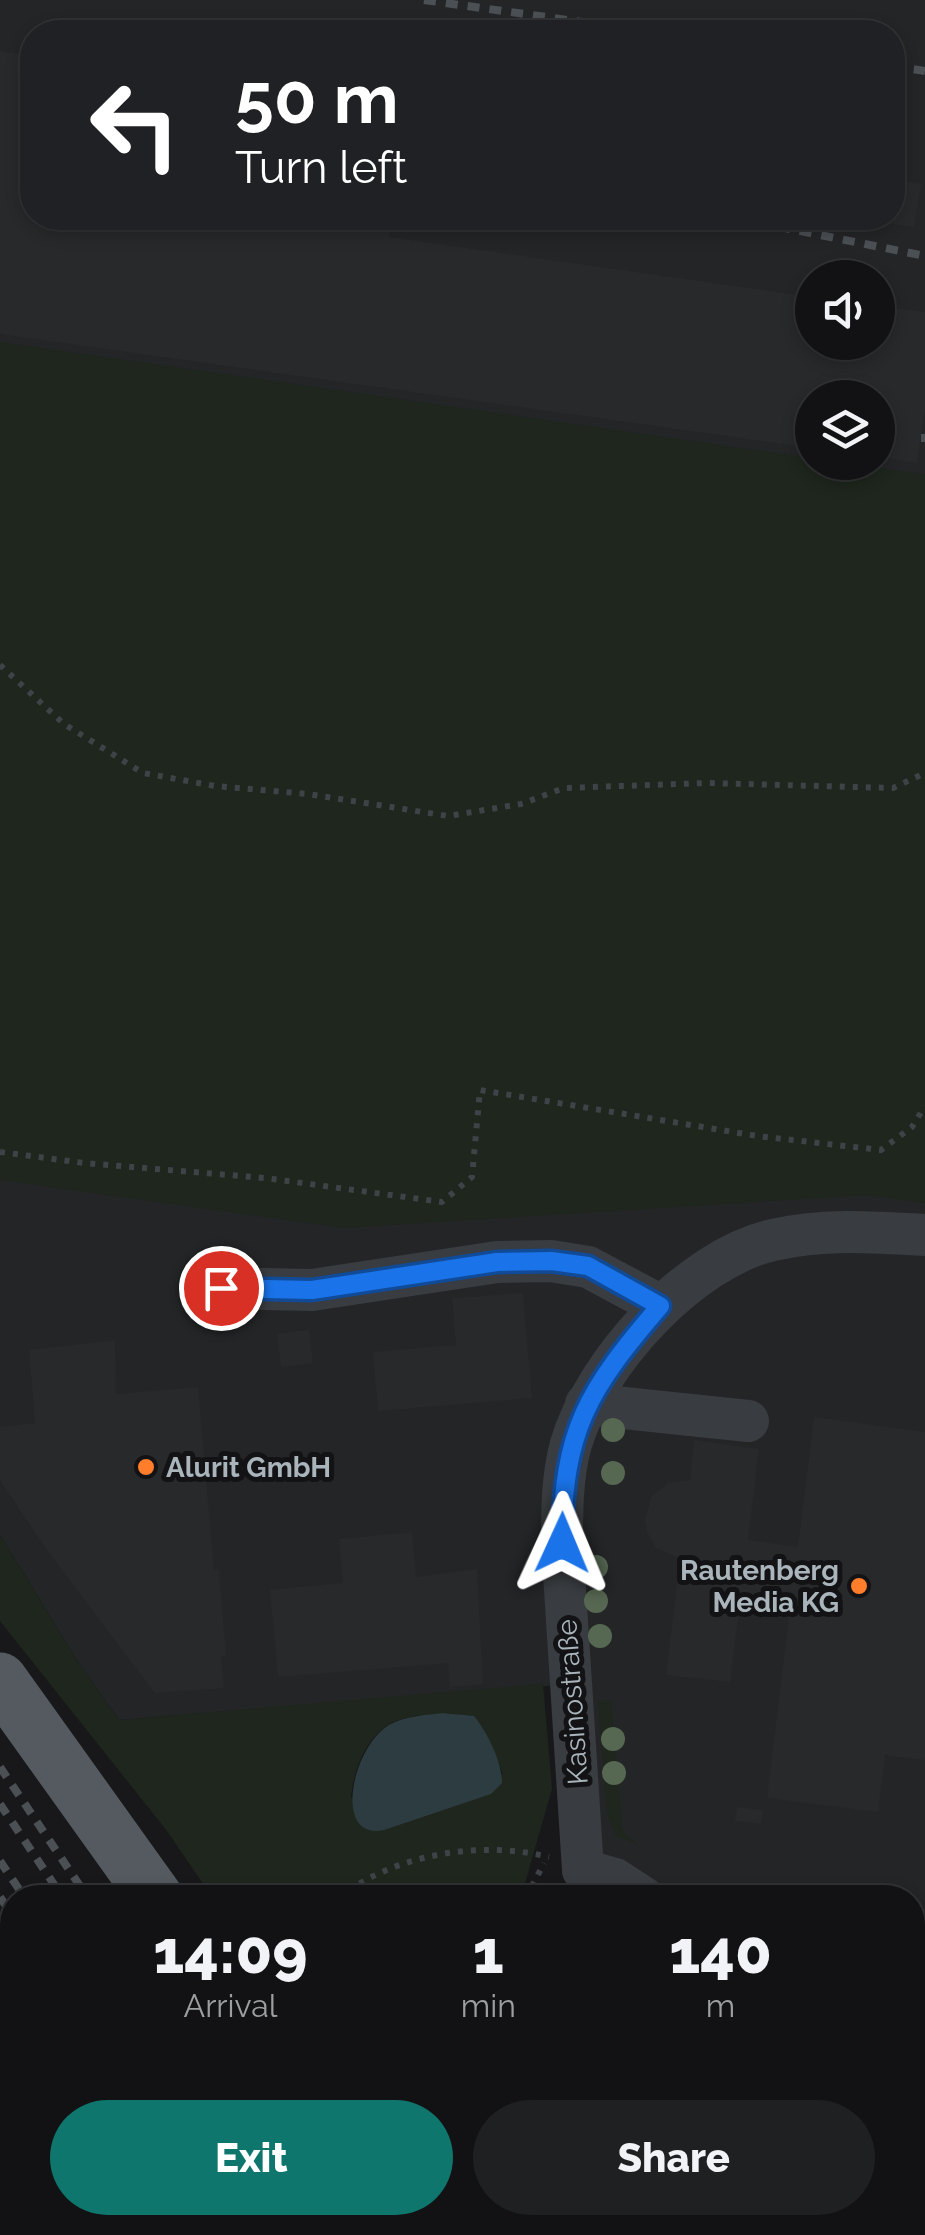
<!DOCTYPE html>
<html lang="en">
<head>
<meta charset="utf-8">
<style>
	body { margin:0; font-family:Raleway,sans-serif; background:#1f2022; color:#f1f3f6; height:100vh; display:flex; flex-direction:column; font-size:38px; white-space:nowrap }
	* { box-sizing:border-box; margin:0 }
	p { font-size:32px; color:#9c9ea0 }
	.icon { flex:none; width:55px; height:55px; fill:none; stroke:currentColor; stroke-width:2; stroke-linecap:round; stroke-linejoin:round }
	.map { position:relative; flex:1; overflow:hidden }
	.details { position:absolute; left:0px; top:1885px; width:925px; height:350px; display:flex; flex-direction:column; background:#121214; border-radius:40px 40px 0 0; box-shadow:0 5px 15px #0003,0 0 0 2px #313234 }
	.details>* { flex:none }
	.banner { position:absolute; left:20px; top:20px; width:885px; height:210px; border-radius:40px; box-shadow:0 5px 15px #0003,0 0 0 2px #313234; background:#202124; color:#fff; overflow:hidden }
	.controls { position:absolute; left:795px; top:260px; display:grid; gap:20px }
	.controls a { display:grid; place-items:center; width:100px; height:100px; border-radius:50%; background:#121214; box-shadow:0 5px 15px #0003,0 0 0 2px #313234; font-size:50px }
	.pin { position:absolute; display:grid; place-items:center; width:85px; height:85px; color:#fff; margin:-42px; border:5px solid #fff; border-radius:50%; box-shadow:0 2px 10px #0007 }
	.me { position:absolute; width:110px; margin:-55px; rotate:1deg; stroke-linejoin:round; filter:drop-shadow(0 0 8px #0008) }
	.turn { display:flex; align-items:center; gap:35px; height:210px; padding:0 50px; font-size:45px }
	.turn .icon { width:130px; height:130px; stroke-width:2.5 }
	.turn b { display:block; font-size:70px; line-height:85px }
	.eta { display:flex; justify-content:space-evenly; align-items:center; height:170px; text-align:center }
	.eta b { font-size:60px; font-weight:800; line-height:70px }
	.button { display:flex; gap:20px; margin-top:auto; padding:20px 50px }
	.button a { flex:1; height:115px; border-radius:60px; background:#0f766e; color:#fff; font-size:40px; font-weight:800; line-height:115px; text-align:center }
	.button a+a { background:#1f2022; color:#f1f3f6 }
	.map>svg:first-child { display:block }
</style>
</head>
<body>
<div class="map">
<svg width="925" height="2235" viewBox="0 0 925 2235">
	<rect width="100%" height="100%" fill="#18181a"/>
	<g fill="#242527" fill-rule="evenodd">
		<path d="M0 0H925V2235H468L463 2223 912 2222V1898L597 1897 584 1683 119 1720 76 1659 0 1535ZM32 32H892V218H32ZM812 278H878V342H812ZM812 398H878V462H812Z"/>
		<polygon points="0,1944 12,1962 12,2143 0,2154"/>
	</g>
	<g fill="#1e261d" fill-rule="evenodd">
		<polygon points="0,342 812,458 812,462 843,463 925,474 925,1203 867,1195 343,1228 0,1180"/>
		<path d="M0 1535 76 1659 119 1720 543 1684 552 1789 525 1883 517 1897H212L167 1831 0 1621ZM443 1713C485 1713 489 1741 503 1774L351 1798C354 1767 368 1729 402 1719 415 1715 430 1715 443 1713Z"/>
		<polygon points="598,1701 611,1701 622,1825 625,1834 638,1844 616,1836 607,1814"/>
		<path d="M12 2145V2222L194 2223 201 2235H12C0 2214 0 2188 7 2165L0 2156Z"/>
	</g>
	<path fill="#2d3c40" d="M443 1713 474 1716C487 1732 502 1761 502 1783L491 1794 384 1830C332 1841 352 1747 389 1725 405 1716 425 1715 443 1713Z"/>
	<g fill="#28292b">
		<polygon points="0,51 32,56 32,218 392,218 389,237 812,297 812,342 878,342 878,306 925,312 925,408 917,463 878,457 878,398 812,398 812,448 0,334"/>
		<polygon points="892,180 921,184 914,227 867,220 892,218"/>
		<polygon points="523,1293 532,1398 378,1411 373,1352 456,1345 452,1298"/>
		<polygon points="309,1330 313,1363 281,1367 277,1334"/>
		<polygon points="115,1340 116,1394 198,1387 214,1570 219,1569 226,1656 221,1657 224,1688 155,1693 47,1550 0,1480 0,1427 35,1423 29,1350"/>
		<polygon points="814,1417 925,1432 925,1760 885,1755 878,1812 767,1798 791,1600 741,1594 730,1682 666,1675 680,1559 656,1548 647,1532 645,1521 651,1497 669,1482 690,1480 694,1440 759,1449 748,1540 798,1547"/>
		<polygon points="412,1532 416,1577 477,1569 483,1684 450,1687 448,1663 278,1677 270,1590 343,1583 339,1539"/>
		<polygon points="737,1807 763,1810 761,1824 735,1821"/>
		<polygon points="0,2014 12,2033 12,2074 0,2083"/>
		<polygon points="482,2222 501,2222 510,2235 480,2235 476,2227"/>
	</g>
	<g fill="none" stroke-linecap="round" stroke-linejoin="round">
		<g stroke="#3e4347" stroke-width="6" stroke-dasharray="5 8" stroke-linecap="butt">
			<polyline points="0,665 64,724 143,773 215,786 308,794 448,816 521,804 564,788 707,783 893,788 925,773"/>
			<polyline points="0,1152 84,1163 265,1178 442,1202 472,1177 480,1090 757,1136 881,1150 912,1127 925,1106"/>
			<path d="M338 1898C395 1854 480 1840 549 1857"/>
			<polyline points="526,1898 544,1863"/>
			<polyline points="0,2129 12,2120"/>
		</g>
		<g stroke="#393c40" stroke-width="42">
			<polyline points="221,1288 312,1290 497,1262 551,1261 588,1267 661,1306"/>
			<polyline points="586,1404 748,1421"/>
			<path d="M583 1870 562 1543C562 1510 562 1476 571 1444 595 1363 689 1259 773 1240 823 1228 875 1232 925 1235"/>
			<polyline points="583,1870 615,1879 644,1898"/>
			<polyline points="912,2113 925,2120"/>
		</g>
		<g stroke="#545a5f" stroke-width="55">
			<polyline points="0,1680 156,1898"/>
			<polyline points="380,2222 387,2235"/>
		</g>
		<g stroke="#4b5055" stroke-width="8" stroke-dasharray="12 10" stroke-linecap="butt">
			<polyline points="424,0 654,32"/>
			<polyline points="892,66 925,71"/>
			<polyline points="735,218 925,256"/>
			<polyline points="921,438 925,438"/>
			<polyline points="0,1767 88,1898"/>
			<polyline points="0,1804 63,1898"/>
			<polyline points="0,1861 25,1898"/>
			<polyline points="0,1897 12,1915"/>
			<polyline points="223,2222 232,2235"/>
			<polyline points="247,2222 255,2235"/>
			<polyline points="287,2222 296,2235"/>
			<polyline points="311,2222 320,2235"/>
		</g>
	</g>
	<g fill="#566752">
		<circle cx="613" cy="1430" r="12"/>
		<circle cx="613" cy="1473" r="12"/>
		<circle cx="596" cy="1567" r="12"/>
		<circle cx="596" cy="1601" r="12"/>
		<circle cx="600" cy="1636" r="12"/>
		<circle cx="613" cy="1739" r="12"/>
		<circle cx="614" cy="1773" r="12"/>
	</g>
	<g fill="none" stroke-linecap="round" stroke-linejoin="round">
		<defs>
			<path id="route" d="M221 1288 312 1290 497 1262 551 1261 588 1266 660 1306C588 1390 563 1429 562 1543"/>
		</defs>
		<use href="#route" stroke="#114b97" stroke-width="25"/>
		<use href="#route" stroke="#1a73e8" stroke-width="18"/>
	</g>
	<g fill="#ff7d2b" stroke="#131315" stroke-width="4">
		<circle cx="146" cy="1467" r="10"/>
		<circle cx="859" cy="1586" r="10"/>
	</g>
	<g text-anchor="middle" stroke-width="10" stroke-linejoin="round" paint-order="stroke">
		<g font-size="28" font-weight="bold" fill="#a9b4bb" stroke="#131315" text-anchor="start">
			<text x="166" y="1477">Alurit GmbH</text>
			<text x="839" y="1580" text-anchor="end">Rautenberg<tspan x="839" dy="32">Media KG</tspan></text>
		</g>
		<g font-size="28" fill="#a9b4bb" stroke="#131315">
			<text transform="translate(572 1702) rotate(-94)" y="10">Kasinostraße</text>
		</g>
	</g>
</svg>
<div class="controls">
<a><svg class="icon" aria-label="sound" viewBox="0 0 24 24"><path d="M4 9h4l5-4v14l-5-4H4zM17 9q2 3 0 6"/></svg></a>
<a><svg class="icon" aria-label="layers" viewBox="0 0 24 24"><path d="M12 4l9 5-9 5-9-5zM3 14l9 5 9-5"/></svg></a>
</div>
<div class="pin" style="left:221px;top:1288px;background:#d93025"><svg class="icon" aria-label="arrive" viewBox="0 0 24 24"><path d="M6 21V4h12l-3 4 3 4H6"/></svg></div>
<svg class="me" style="left:562px;top:1543px" viewBox="-20 -20 40 40"><path d="M0-17L14 15 0 8-14 15z" fill="#1a73e8" stroke="#fff" stroke-width="4"/></svg>
<div class="banner">
<div class="turn"><svg class="icon" aria-label="left" viewBox="0 0 24 24"><path d="M17 20v-9H6M10 6l-5 5 5 5"/></svg><div><b>50 m</b>Turn left</div></div>
</div>
<section class="details">
<div class="eta">
<div><b>14:09</b><p>Arrival</p></div>
<div><b>1</b><p>min</p></div>
<div><b>140</b><p>m</p></div>
</div>
<div class="button"><a>Exit</a><a>Share</a></div>
</section>
</div>
</body>
</html>
